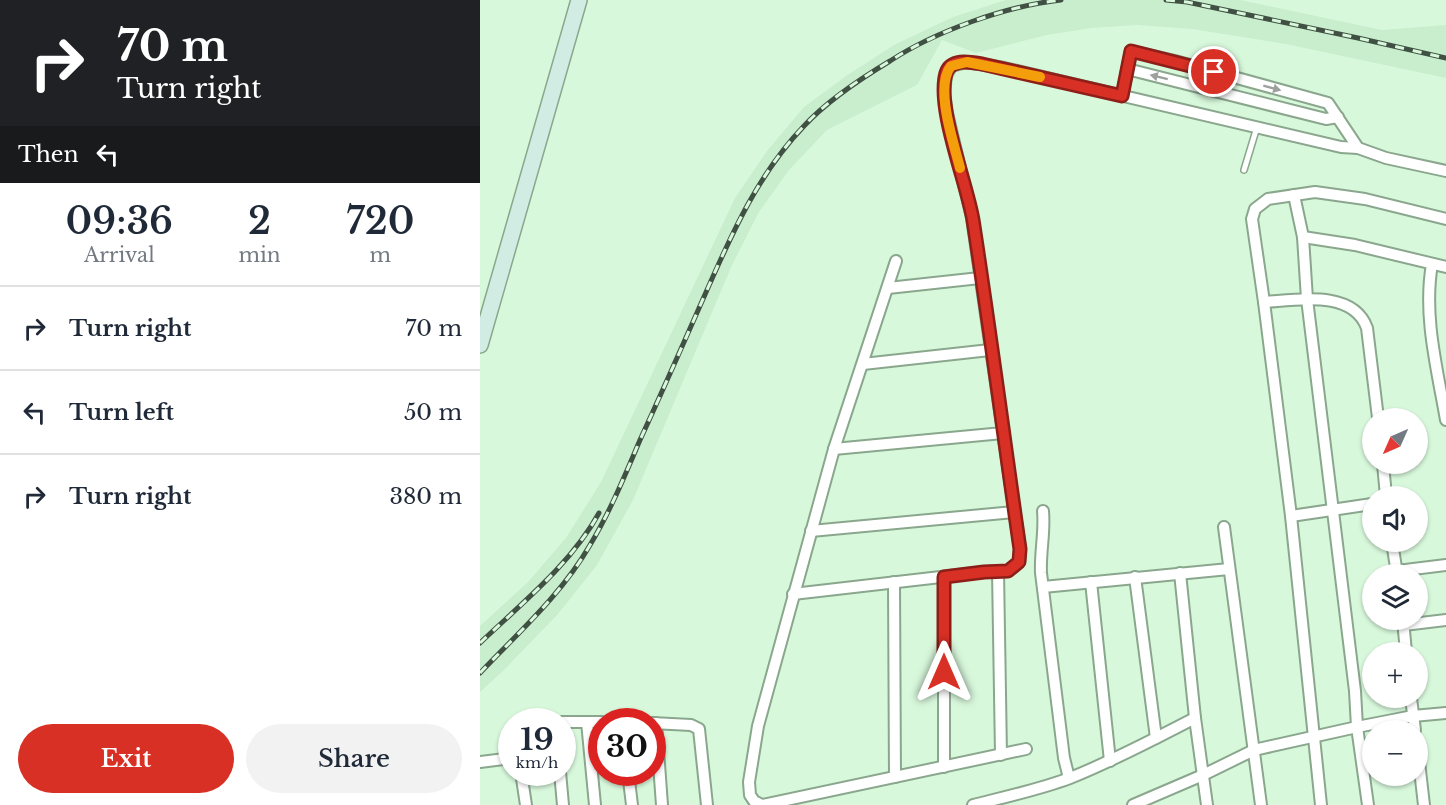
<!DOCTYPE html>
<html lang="en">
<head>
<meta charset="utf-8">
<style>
	body { margin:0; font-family:"Libre Baskerville",serif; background:#f2f2f3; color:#1f2937; height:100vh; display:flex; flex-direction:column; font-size:22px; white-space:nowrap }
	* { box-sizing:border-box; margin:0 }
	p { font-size:20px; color:#747a83 }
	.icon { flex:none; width:33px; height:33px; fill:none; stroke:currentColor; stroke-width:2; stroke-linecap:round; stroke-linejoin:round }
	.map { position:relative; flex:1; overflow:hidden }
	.side { display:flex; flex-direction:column; background:#fff; width:480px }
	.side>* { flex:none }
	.top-card { background:#202124; color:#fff; overflow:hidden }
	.needle { width:39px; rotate:225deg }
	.fabs { position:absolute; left:882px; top:408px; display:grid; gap:12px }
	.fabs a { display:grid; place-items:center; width:66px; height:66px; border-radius:50%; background:#fff; box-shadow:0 2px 4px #0004; font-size:30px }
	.speed { position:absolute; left:18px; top:708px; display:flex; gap:12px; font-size:30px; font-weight:700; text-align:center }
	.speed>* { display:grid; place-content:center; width:78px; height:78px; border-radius:50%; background:#fff; box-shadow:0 2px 4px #0004; line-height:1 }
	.speed small { font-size:15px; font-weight:400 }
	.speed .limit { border:9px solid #d22; background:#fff; color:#111 }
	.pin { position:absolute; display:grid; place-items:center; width:51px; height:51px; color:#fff; margin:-26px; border:3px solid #fff; border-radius:50%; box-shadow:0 2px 6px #0007 }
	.me { position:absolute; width:66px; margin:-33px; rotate:0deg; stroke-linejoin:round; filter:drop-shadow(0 0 4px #0008) }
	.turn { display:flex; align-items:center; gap:21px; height:126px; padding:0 18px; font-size:27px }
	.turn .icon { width:78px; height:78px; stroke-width:2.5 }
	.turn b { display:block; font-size:42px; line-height:51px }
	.then { display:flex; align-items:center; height:57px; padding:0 18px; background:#0003; gap:12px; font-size:22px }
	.eta { display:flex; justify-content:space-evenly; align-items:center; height:102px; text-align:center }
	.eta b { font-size:36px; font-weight:600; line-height:42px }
	.action { display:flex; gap:12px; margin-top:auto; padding:12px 18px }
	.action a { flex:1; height:69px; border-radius:36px; background:#d93025; color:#fff; font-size:24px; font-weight:600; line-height:69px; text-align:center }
	.action a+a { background:#f2f2f3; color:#1f2937 }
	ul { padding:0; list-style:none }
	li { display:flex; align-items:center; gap:18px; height:84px; padding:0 18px; border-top:2px solid #e0e1e3 }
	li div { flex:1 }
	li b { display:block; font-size:22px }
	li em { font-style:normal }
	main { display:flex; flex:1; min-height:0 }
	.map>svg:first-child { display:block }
</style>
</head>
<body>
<main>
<section class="side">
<div class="top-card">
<div class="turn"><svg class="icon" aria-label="right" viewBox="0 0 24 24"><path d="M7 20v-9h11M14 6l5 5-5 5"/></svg><div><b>70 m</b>Turn right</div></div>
<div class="then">Then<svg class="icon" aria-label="left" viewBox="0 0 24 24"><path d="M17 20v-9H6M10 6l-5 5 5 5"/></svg></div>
</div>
<div class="eta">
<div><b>09:36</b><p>Arrival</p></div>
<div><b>2</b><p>min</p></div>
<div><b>720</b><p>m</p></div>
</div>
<ul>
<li><svg class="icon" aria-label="right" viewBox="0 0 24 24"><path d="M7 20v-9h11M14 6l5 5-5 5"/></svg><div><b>Turn right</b></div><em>70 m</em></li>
<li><svg class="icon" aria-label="left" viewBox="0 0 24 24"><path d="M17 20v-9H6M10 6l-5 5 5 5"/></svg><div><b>Turn left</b></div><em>50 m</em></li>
<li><svg class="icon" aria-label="right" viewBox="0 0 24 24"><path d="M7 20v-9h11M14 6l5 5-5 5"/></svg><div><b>Turn right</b></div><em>380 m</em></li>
</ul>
<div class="action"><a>Exit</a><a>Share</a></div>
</section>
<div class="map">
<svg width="966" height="805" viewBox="0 0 966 805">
	<rect width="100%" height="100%" fill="#d8f8dc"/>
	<polygon fill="#c8eecd" points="526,0 760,0 902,30 966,25 966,78 806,44 712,29 657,25 611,28 567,35 496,53 462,40 437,85 347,130 309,170 279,212 252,265 153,500 117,565 78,614 24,670 0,692 0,626 48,582 86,538 121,482 255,198 287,151 324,107 366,76 414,45 473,17"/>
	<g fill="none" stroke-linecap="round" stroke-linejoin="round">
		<defs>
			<polyline id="lane" points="764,170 777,127"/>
			<g id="street">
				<polyline points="647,69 846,119 858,117"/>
				<polyline points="642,96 651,51 695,61 848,103 878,148 906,158 966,171"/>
				<polyline points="814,195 823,237 827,299 875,691 877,727 888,805"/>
				<polyline points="823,237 875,245 966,267"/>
				<path d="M952 264C943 316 957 368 966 420"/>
				<polyline points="408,288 500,278"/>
				<polyline points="784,302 772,219 775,209 788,199 835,192 885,199 966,219"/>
				<polyline points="383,364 510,350"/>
				<polyline points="354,449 523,433"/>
				<polyline points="903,464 906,496"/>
				<path d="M563 511C565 533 560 551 561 573L584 758 589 778"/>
				<polyline points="811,516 892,504"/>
				<polyline points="744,527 781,805"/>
				<polyline points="331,531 534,512"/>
				<polyline points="912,542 917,574"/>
				<polyline points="518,571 521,755"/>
				<polyline points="917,571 966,565"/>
				<polyline points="700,573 715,718 727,805"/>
				<polyline points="655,577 676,738"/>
				<polyline points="414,582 415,777"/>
				<polyline points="611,582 630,761"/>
				<polyline points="563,587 749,569"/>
				<polyline points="313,594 504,572 528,571 539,562 540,549 492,218 467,113 464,94 466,76 471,66 487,62 524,68 861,147 878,148"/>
				<polyline points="923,620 926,652"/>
				<polyline points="924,625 966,620"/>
				<polyline points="931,698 935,730"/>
				<polyline points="82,722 122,722"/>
				<polyline points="107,722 115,805"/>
				<polyline points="172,723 211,725 219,729 227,805"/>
				<polyline points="176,723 182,805"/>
				<polyline points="938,753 944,805"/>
				<polyline points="0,762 32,758"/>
				<polyline points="464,767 464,577"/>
				<polyline points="41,772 46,805"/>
				<polyline points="80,772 83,805"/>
				<polyline points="148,772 152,805"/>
				<polyline points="282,805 274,801 270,795 269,782 278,726 354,449 416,261"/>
				<polyline points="283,805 546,749"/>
				<path d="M493 805C525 797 558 790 590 778 633 761 674 739 715 718"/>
				<polyline points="653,805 723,775 774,750 877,727 933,716 966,713"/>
				<path d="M841 805 811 516 784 302C816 300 873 289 887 328L898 418"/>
			</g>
			<polyline id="secondary" points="0,345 99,0"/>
		</defs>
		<use href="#lane" stroke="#8aa78e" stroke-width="8"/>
		<use href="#street" stroke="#8aa78e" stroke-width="14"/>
		<use href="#secondary" stroke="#8aa78e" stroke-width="18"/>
		<use href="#lane" stroke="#fff" stroke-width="5"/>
		<use href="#street" stroke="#fff" stroke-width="10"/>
		<use href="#secondary" stroke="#d1ece2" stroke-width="15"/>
		<defs>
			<g id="rail">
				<polyline points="686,0 707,2 878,38 966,58"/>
				<path d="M0 643C42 603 91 564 119 513"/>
				<path d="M0 673C38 633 82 594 110 545 130 512 145 475 160 440 183 390 205 340 227 290 253 231 279 173 324 126 348 100 380 79 410 61 456 31 526 6 581 0"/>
			</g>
		</defs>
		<use href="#rail" stroke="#405143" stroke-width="5"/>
		<use href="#rail" stroke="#d8f8dc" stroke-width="3" stroke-dasharray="9" stroke-linecap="butt"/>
	</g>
	<defs><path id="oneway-solid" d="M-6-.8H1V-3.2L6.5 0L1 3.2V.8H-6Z" transform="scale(1.5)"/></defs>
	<g fill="#9da19d">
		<use href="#oneway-solid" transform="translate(679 77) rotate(-166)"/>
		<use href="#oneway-solid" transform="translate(792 88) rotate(15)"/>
	</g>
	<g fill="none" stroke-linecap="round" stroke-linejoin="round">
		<defs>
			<path id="route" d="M464 672V577L504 572 528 571 539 562 540 549C524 439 510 329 493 220 487 183 456 108 466 73 471 58 490 62 502 64L642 96 651 51 734 72"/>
		</defs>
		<use href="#route" stroke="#8d1f18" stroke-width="15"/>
		<use href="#route" stroke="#d93025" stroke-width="10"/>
		<path stroke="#f59e0b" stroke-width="10" d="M480 168C474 143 454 87 471 66L487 62 560 77"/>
	</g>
</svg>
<div class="fabs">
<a><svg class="needle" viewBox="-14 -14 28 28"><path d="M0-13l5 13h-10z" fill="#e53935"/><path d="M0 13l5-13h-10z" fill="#747a83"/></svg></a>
<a><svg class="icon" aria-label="sound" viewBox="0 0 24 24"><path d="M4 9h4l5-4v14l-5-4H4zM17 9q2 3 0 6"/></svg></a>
<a><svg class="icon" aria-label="layers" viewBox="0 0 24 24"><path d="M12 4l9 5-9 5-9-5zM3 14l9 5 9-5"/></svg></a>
<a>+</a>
<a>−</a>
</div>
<div class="speed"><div>19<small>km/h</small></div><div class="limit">30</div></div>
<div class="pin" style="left:734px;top:72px;background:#d93025"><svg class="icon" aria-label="arrive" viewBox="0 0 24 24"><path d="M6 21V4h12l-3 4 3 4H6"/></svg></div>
<svg class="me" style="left:464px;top:672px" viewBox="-20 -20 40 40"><path d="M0-17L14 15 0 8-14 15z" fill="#d93025" stroke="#fff" stroke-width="4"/></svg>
</div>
</main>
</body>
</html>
